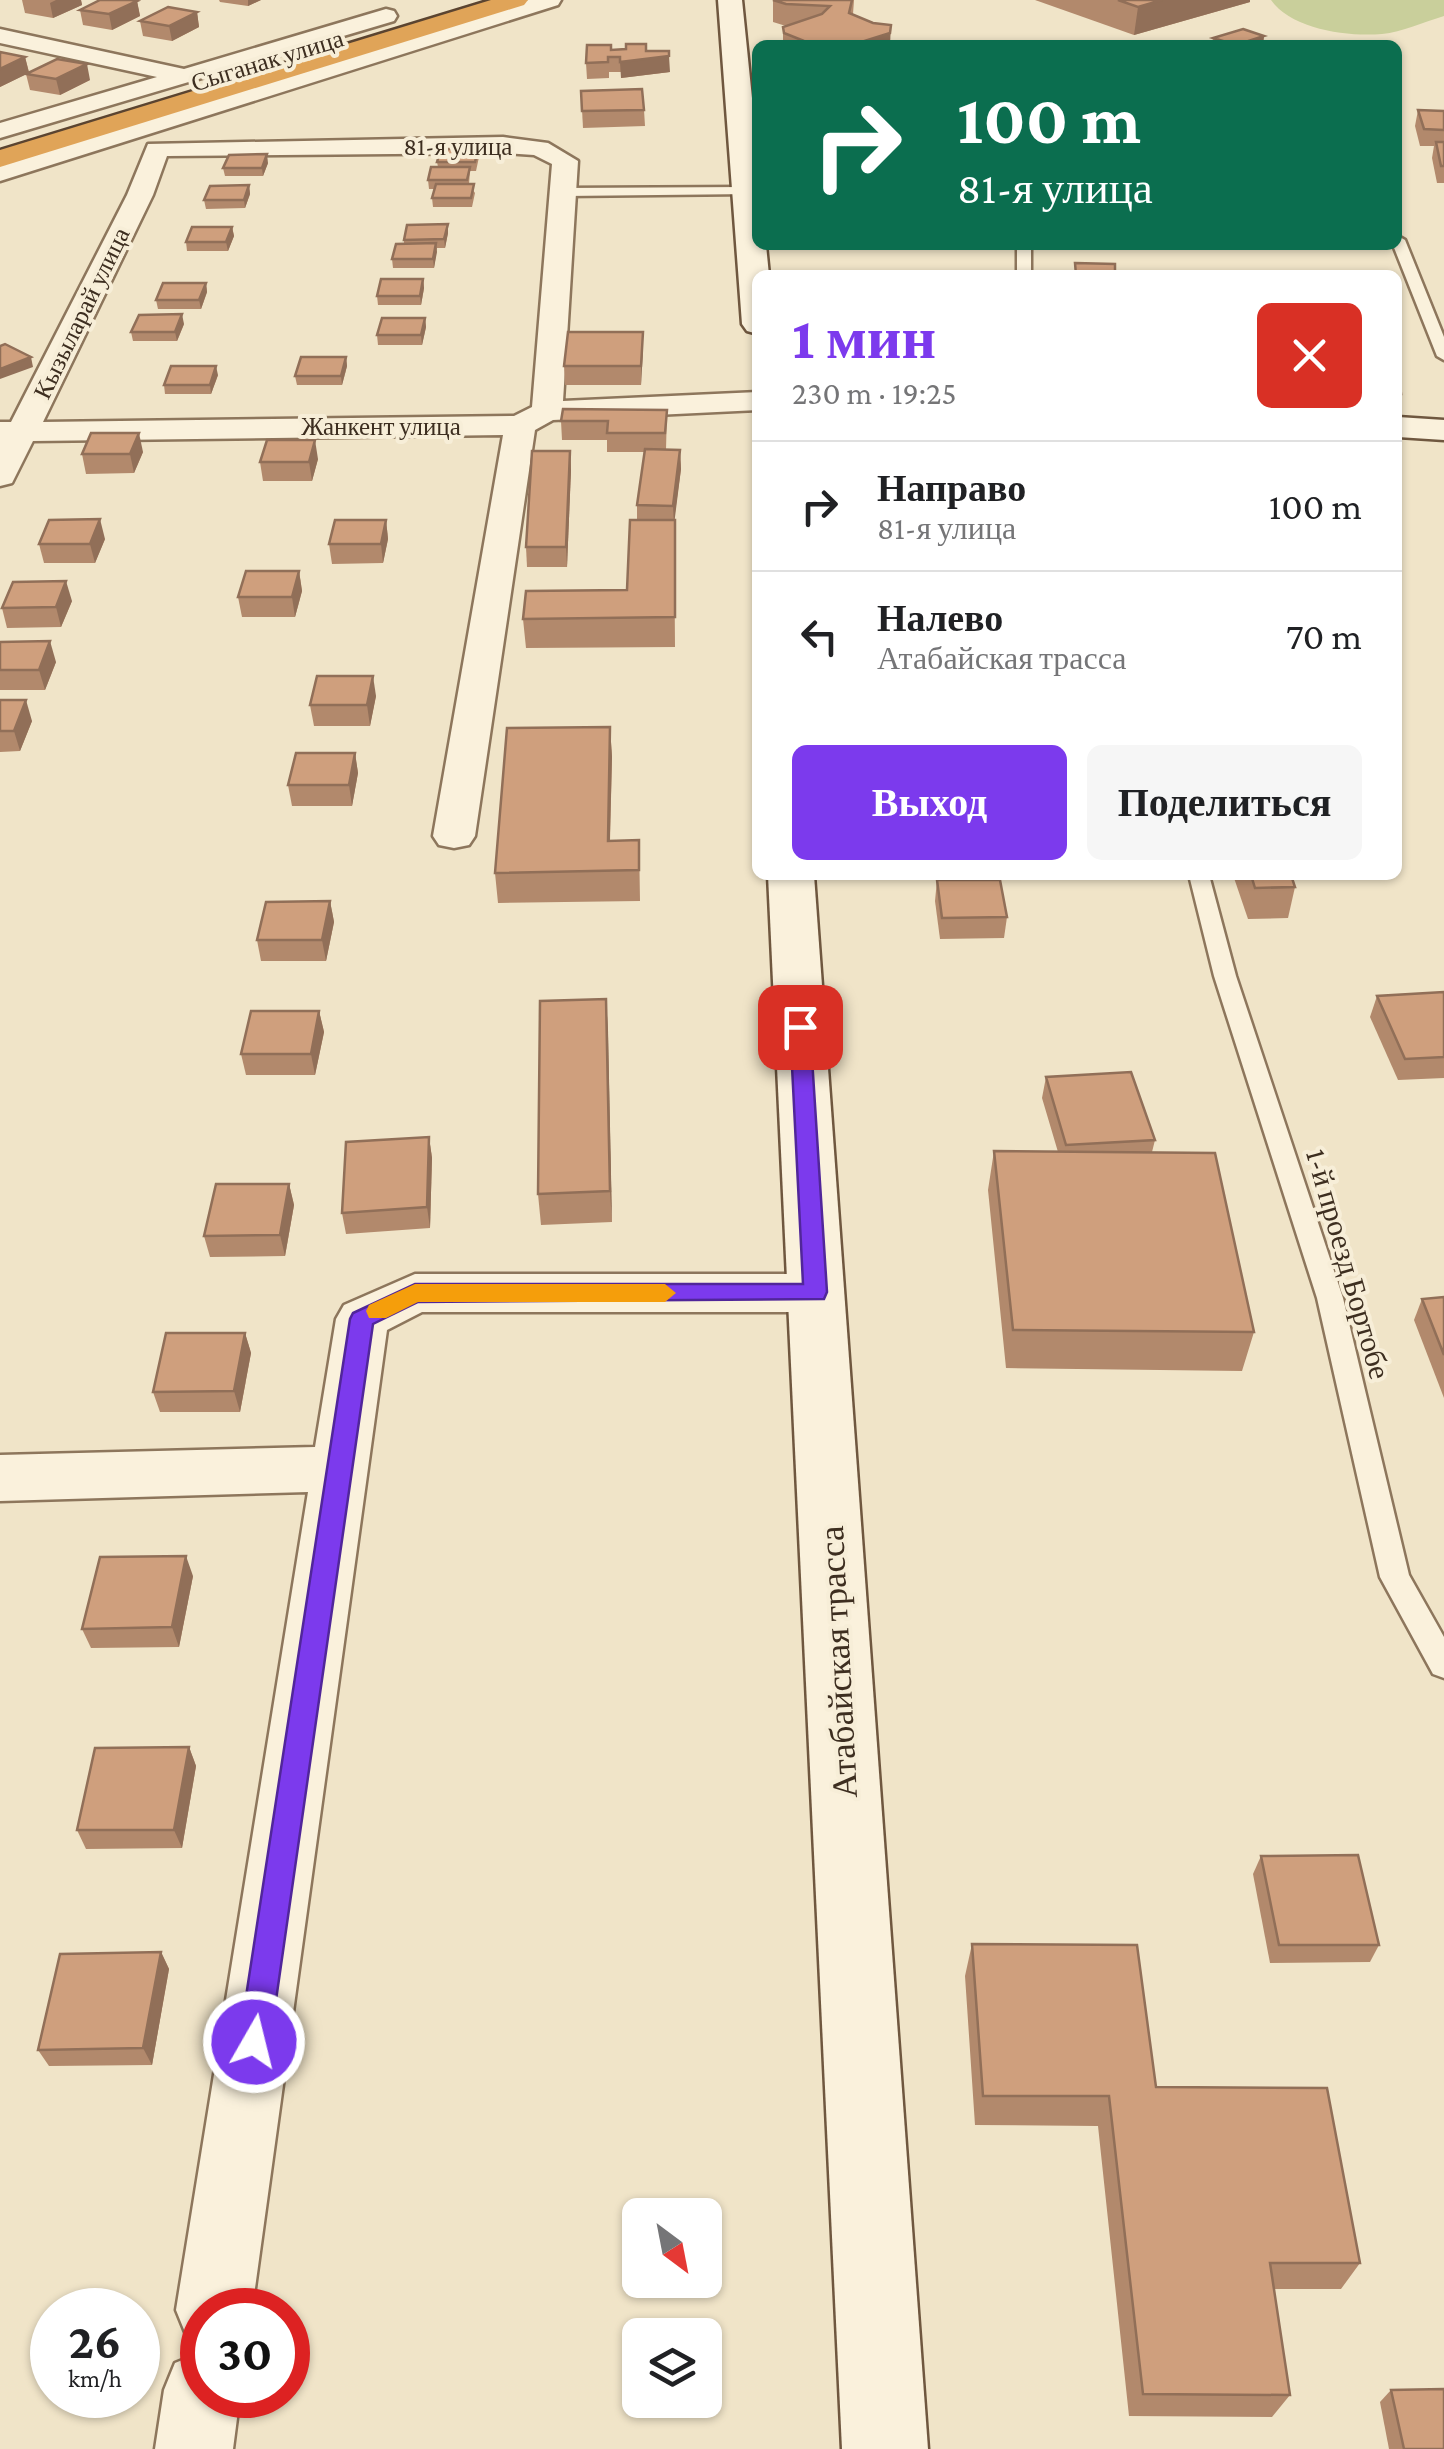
<!DOCTYPE html>
<html lang="ru">
<head>
<meta charset="utf-8">
<style>
	body { margin:0; font-family:"Crimson Pro",serif; background:#f6f6f6; color:#202124; height:100vh; display:flex; flex-direction:column; font-size:38px; white-space:nowrap }
	* { box-sizing:border-box; margin:0 }
	p { font-size:32px; color:#757577 }
	.icon { flex:none; width:55px; height:55px; fill:none; stroke:currentColor; stroke-width:2; stroke-linecap:round; stroke-linejoin:round }
	.map { position:relative; flex:1; overflow:hidden }
	.side { position:absolute; left:752px; top:270px; width:650px; height:610px; display:flex; flex-direction:column; background:#fff; border-radius:15px; box-shadow:0 2px 8px #0004 }
	.side>* { flex:none }
	.guide { position:absolute; left:752px; top:40px; width:650px; height:210px; border-radius:15px; box-shadow:0 2px 8px #0004; background:#0b6e4f; color:#fff; overflow:hidden }
	.needle { width:65px; rotate:148deg }
	.controls { position:absolute; left:622px; top:2198px; display:grid; gap:20px }
	.controls a { display:grid; place-items:center; width:100px; height:100px; border-radius:15px; background:#fff; box-shadow:0 2px 8px #0004; font-size:50px }
	.speed { position:absolute; left:30px; top:2288px; display:flex; gap:20px; font-size:50px; font-weight:700; text-align:center }
	.speed>* { display:grid; place-content:center; width:130px; height:130px; border-radius:50%; background:#fff; box-shadow:0 2px 8px #0004; line-height:1 }
	.speed small { font-size:25px; font-weight:400 }
	.speed .limit { border:15px solid #d22; background:#fff; color:#111 }
	.pin { position:absolute; display:grid; place-items:center; width:85px; height:85px; color:#fff; margin:-42px; border-radius:20px; box-shadow:0 5px 15px #0006 }
	.me { position:absolute; width:110px; margin:-55px; rotate:8deg; stroke-linejoin:round; filter:drop-shadow(0 0 8px #0008) }
	.turn { display:flex; align-items:center; gap:35px; height:210px; padding:0 40px; font-size:45px }
	.turn .icon { width:130px; height:130px; stroke-width:2.5 }
	.turn b { display:block; font-size:70px; line-height:85px }
	.round { display:grid; place-items:center; flex:none; width:105px; height:105px; border-radius:15px; background:#f6f6f6 }
	.overview { display:flex; align-items:center; justify-content:space-between; height:170px; padding:0 40px }
	h1 { font-size:60px; font-weight:700; line-height:75px; color:#7c3aed }
	.primary-button { display:flex; gap:20px; margin-top:auto; padding:20px 40px }
	.primary-button a { flex:1; height:115px; border-radius:15px; background:#7c3aed; color:#fff; font-size:40px; font-weight:700; line-height:115px; text-align:center }
	.primary-button a+a { background:#f6f6f6; color:#202124 }
	ul { padding:0; list-style:none }
	li { display:flex; align-items:center; gap:30px; height:130px; padding:0 40px; border-top:2px solid #e0e0e0 }
	li div { flex:1 }
	li b { display:block; font-size:38px }
	li em { font-style:normal }
	.map>svg:first-child { display:block }
</style>
</head>
<body>
<div class="map">
<svg width="1444" height="2449" viewBox="0 0 1444 2449">
	<rect width="100%" height="100%" fill="#f0e4c8"/>
	<path fill="#c9cf9b" d="M1271 0H1444V16C1424 22 1402 32 1382 34 1347 37 1291 29 1271 0Z"/>
	<g fill="none" stroke-linecap="round" stroke-linejoin="round">
		<defs>
			<g id="lane">
				<polygon points="746,187 753,191 751,194 565,196 558,192 565,188"/>
				<polygon points="1398,236 1405,240 1444,337 1444,360 1437,356 1393,245 1398,245"/>
				<rect x="1017" y="245" width="14" height="30"/>
				<polygon points="1189,875 1209,875 1236,976 1343,1298 1409,1575 1444,1637 1444,1678 1433,1674 1380,1577 1317,1298 1214,976"/>
			</g>
			<g id="street">
				<polygon points="528,0 561,0 558,5 0,181 0,165"/>
				<polygon points="386,9 394,11 397,16 394,21 0,138 0,123 157,77 0,43 0,29 184,69"/>
				<path d="M503 137 548 143 578 161 563 401 758 392V410L553 420 535 430 475 836 469 845 454 848 439 845 433 836 503 435 33 441 12 483 0 486V422H11L127 195 148 144ZM503 153 534 155 552 164 532 407 514 416 43 422 153 195 167 156Z"/>
				<polygon points="415,1274 815,1274 833,1279 841,1293 833,1307 815,1312 422,1312 387,1330 252,2310 202,2310 202,2343 187,2337 176,2310 308,1492 0,1501 0,1455 315,1447 336,1319 344,1305"/>
				<polygon points="202,2352 202,2395 240,2395 233,2449 155,2449 164,2390 175,2363"/>
			</g>
			<g id="secondary">
				<polygon points="718,0 742,0 758,157 758,245 766,245 769,275 758,275 758,334 747,331 742,324"/>
				<polygon points="1398,417 1444,420 1444,440 1398,437"/>
				<polygon points="768,875 814,875 928,2449 842,2449"/>
			</g>
			<polygon id="highway" points="491,0 528,0 524,5 0,167 0,150"/>
		</defs>
		<use href="#lane" stroke="#8d765c" stroke-width="5"/>
		<use href="#street" stroke="#8d765c" stroke-width="5"/>
		<use href="#secondary" stroke="#6f573f" stroke-width="5"/>
		<use href="#highway" stroke="#5b4430" stroke-width="5"/>
		<use href="#lane" fill="#faf1dc" fill-rule="evenodd"/>
		<use href="#street" fill="#faf1dc" fill-rule="evenodd"/>
		<use href="#secondary" fill="#faf1dc" fill-rule="evenodd"/>
		<use href="#highway" fill="#e0a458" fill-rule="evenodd"/>
	</g>
	<g fill="#b2896c">
		<polygon points="22,0 81,0 82,5 53,18 25,13"/>
		<polygon points="219,0 261,0 248,6 220,2"/>
		<polygon points="773,0 854,0 853,14 890,45 783,45 783,27 786,26 773,22"/>
		<polygon points="1035,0 1250,0 1250,2 1134,35"/>
		<polygon points="137,1 140,16 112,30 83,25 80,10"/>
		<polygon points="197,12 199,27 172,41 143,36 140,21"/>
		<polygon points="1264,36 1263,44 1260,45 1212,45 1213,38"/>
		<polygon points="611,50 646,51 670,72 621,78 621,72 609,72 609,78 587,79 586,63"/>
		<polygon points="0,52 25,57 29,72 90,80 60,95 30,90 26,74 0,87"/>
		<polygon points="581,91 644,110 645,126 583,128"/>
		<polygon points="1418,110 1444,111 1444,183 1437,183 1432,158 1434,146 1420,146 1415,126"/>
		<polygon points="479,157 476,171 470,171 469,184 475,193 472,207 433,207 432,198 434,189 429,189 428,180 438,167 437,162"/>
		<polygon points="268,163 263,176 225,176 223,168"/>
		<polygon points="249,185 250,194 245,208 206,209 204,200"/>
		<polygon points="448,224 448,233 445,248 437,248 434,268 393,268 392,259 404,244 404,240"/>
		<polygon points="232,227 234,236 228,251 187,251 186,242"/>
		<polygon points="423,279 424,288 421,305 378,305 377,296"/>
		<polygon points="206,283 207,292 201,309 158,309 156,300"/>
		<polygon points="425,318 426,327 422,345 378,345 377,335"/>
		<polygon points="184,324 177,341 133,341 131,332"/>
		<polygon points="643,332 641,385 565,385 564,366"/>
		<polygon points="346,357 347,366 342,385 297,385 295,376"/>
		<polygon points="218,375 211,394 165,394 164,385"/>
		<polygon points="667,410 666,450 680,450 681,469 674,520 675,647 526,648 523,619 627,590 637,520 637,505 645,452 607,452 607,440 562,440 561,421"/>
		<polygon points="570,451 571,470 567,567 527,567 526,547"/>
		<polygon points="143,452 134,473 86,474 82,454"/>
		<polygon points="318,459 312,481 263,481 260,462"/>
		<polygon points="386,520 388,539 383,563 332,564 329,544"/>
		<polygon points="105,539 95,563 44,563 39,544"/>
		<polygon points="299,571 302,591 295,617 242,617 238,597"/>
		<polygon points="72,601 61,627 7,628 2,608"/>
		<polygon points="0,642 56,662 45,690 0,690"/>
		<polygon points="376,696 370,726 314,726 310,705"/>
		<polygon points="0,700 32,721 20,751 0,752"/>
		<polygon points="610,727 612,757 610,841 639,840 640,901 498,903 495,873"/>
		<polygon points="355,753 358,773 352,806 292,806 288,785"/>
		<polygon points="1233,875 1291,875 1295,887 1288,918 1248,919"/>
		<polygon points="937,880 1007,917 1004,938 940,939 935,901"/>
		<polygon points="330,901 334,922 326,961 261,961 257,940"/>
		<polygon points="1444,992 1444,1078 1398,1080 1370,1017 1377,996"/>
		<polygon points="606,999 612,1222 541,1225 538,1194"/>
		<polygon points="319,1011 324,1032 315,1075 246,1075 241,1054"/>
		<polygon points="1046,1077 1155,1140 1152,1152 1254,1332 1242,1371 1006,1368 988,1190 994,1151 1058,1152 1042,1098"/>
		<polygon points="429,1137 432,1158 430,1228 346,1234 342,1213"/>
		<polygon points="289,1184 294,1205 285,1256 210,1257 204,1236"/>
		<polygon points="1444,1297 1444,1398 1414,1320 1422,1299"/>
		<polygon points="245,1333 251,1353 240,1412 160,1412 153,1392"/>
		<polygon points="193,1576 179,1647 91,1648 82,1629"/>
		<polygon points="189,1747 196,1766 182,1848 86,1849 77,1830"/>
		<polygon points="1261,1856 1379,1945 1370,1962 1270,1963 1253,1874"/>
		<polygon points="972,1944 1156,2087 1360,2263 1341,2289 1274,2289 1290,2395 1272,2417 1129,2416 1098,2126 975,2125 965,1976"/>
		<polygon points="161,1952 169,1969 152,2065 49,2066 38,2050"/>
		<polygon points="1391,2390 1444,2449 1389,2449 1380,2402"/>
	</g>
	<g fill="#916f58">
		<polygon points="56,0 81,0 82,5 53,18 50,3"/>
		<polygon points="248,0 261,0 248,6"/>
		<polygon points="1162,0 1250,0 1250,2 1134,35 1138,7"/>
		<polygon points="137,1 140,16 112,30 109,14"/>
		<polygon points="197,12 199,27 172,41 169,26"/>
		<polygon points="891,25 890,45 858,45 858,43"/>
		<polygon points="1264,36 1263,44 1260,45 1236,45"/>
		<polygon points="669,56 670,72 621,78 620,62"/>
		<polygon points="25,57 29,73 0,87 0,69"/>
		<polygon points="87,64 90,80 60,95 56,79"/>
		<polygon points="267,154 268,163 263,176 262,168"/>
		<polygon points="249,185 250,194 245,208 244,200"/>
		<polygon points="448,224 448,233 445,248 444,239"/>
		<polygon points="232,227 234,236 228,251 226,242"/>
		<polygon points="436,243 437,252 434,268 433,259"/>
		<polygon points="423,279 424,288 421,305 420,296"/>
		<polygon points="206,283 207,292 201,309 199,300"/>
		<polygon points="182,314 184,324 177,341 175,332"/>
		<polygon points="425,318 426,327 422,345 421,335"/>
		<polygon points="643,332 643,350 641,385 641,366"/>
		<polygon points="31,357 33,367 0,379 0,369"/>
		<polygon points="346,357 347,366 342,385 341,376"/>
		<polygon points="216,366 218,375 211,394 210,385"/>
		<polygon points="139,433 143,452 134,473 130,454"/>
		<polygon points="315,440 318,459 312,481 309,462"/>
		<polygon points="680,450 681,469 674,525 673,506"/>
		<polygon points="570,451 571,470 567,567 566,547"/>
		<polygon points="100,519 105,539 95,563 90,544"/>
		<polygon points="386,520 388,539 383,563 381,544"/>
		<polygon points="299,571 302,591 295,617 292,597"/>
		<polygon points="66,581 72,601 61,627 56,607"/>
		<polygon points="50,641 56,662 45,690 39,670"/>
		<polygon points="373,676 376,696 370,726 367,705"/>
		<polygon points="26,700 32,721 20,751 14,731"/>
		<polygon points="610,727 612,757 609,871 608,841"/>
		<polygon points="355,753 358,773 352,806 349,785"/>
		<polygon points="330,901 334,922 326,961 322,940"/>
		<polygon points="606,999 608,1030 612,1222 610,1191"/>
		<polygon points="319,1011 324,1032 315,1075 311,1054"/>
		<polygon points="429,1137 432,1158 430,1228 427,1207"/>
		<polygon points="289,1184 294,1205 285,1256 280,1235"/>
		<polygon points="245,1333 251,1353 240,1412 234,1391"/>
		<polygon points="186,1556 193,1576 179,1647 172,1627"/>
		<polygon points="189,1747 196,1766 182,1848 174,1830"/>
		<polygon points="161,1952 169,1969 152,2065 143,2048"/>
	</g>
	<g fill="#cf9f7d" stroke="#916f58" stroke-width="2.5">
		<polygon points="100,0 131,0 137,1 109,14 80,10"/>
		<polygon points="773,0 852,0 849,13 873,23 891,25 890,33 858,43 859,45 825,45 831,44 804,41 784,33 783,27 822,14 830,6 786,4"/>
		<polygon points="1118,0 1162,0 1138,7"/>
		<polygon points="168,7 197,12 169,26 140,21"/>
		<polygon points="1243,29 1264,36 1236,45 1213,38"/>
		<polygon points="626,44 646,44 646,51 669,51 669,56 620,62 620,57 608,57 608,62 586,63 587,45 611,45 611,50 626,49"/>
		<polygon points="0,52 25,57 0,69"/>
		<polygon points="57,59 87,64 56,79 26,74"/>
		<polygon points="642,89 644,110 582,111 581,91"/>
		<polygon points="1418,110 1444,111 1444,130 1424,129"/>
		<polygon points="1436,142 1444,142 1444,166 1441,166"/>
		<polygon points="441,149 478,149 475,162 437,162"/>
		<polygon points="267,154 262,168 223,168 229,155"/>
		<polygon points="431,167 470,167 467,180 428,180"/>
		<polygon points="436,184 474,184 471,198 432,198"/>
		<polygon points="249,185 244,200 204,200 210,186"/>
		<polygon points="448,224 444,239 404,240 407,225"/>
		<polygon points="192,227 232,227 226,242 186,242"/>
		<polygon points="436,243 433,259 392,259 396,244"/>
		<polygon points="1075,263 1115,264 1115,275 1076,275"/>
		<polygon points="381,279 423,279 420,296 377,296"/>
		<polygon points="163,283 206,283 199,300 156,300"/>
		<polygon points="182,314 175,332 131,332 139,315"/>
		<polygon points="382,318 425,318 421,335 377,335"/>
		<polygon points="568,332 643,332 641,366 564,366"/>
		<polygon points="5,344 31,357 0,369 0,346"/>
		<polygon points="301,357 346,357 341,376 295,376"/>
		<polygon points="171,366 216,366 210,385 164,385"/>
		<polygon points="1398,374 1399,374 1401,394 1398,394"/>
		<polygon points="563,409 667,410 665,433 607,433 608,421 561,421"/>
		<polygon points="91,433 139,433 130,454 82,454"/>
		<polygon points="267,440 315,440 309,462 260,462"/>
		<polygon points="645,449 680,450 673,506 637,505"/>
		<polygon points="532,451 570,451 566,547 526,547"/>
		<polygon points="100,519 90,544 39,544 49,520"/>
		<polygon points="335,520 386,520 381,544 329,544"/>
		<polygon points="630,520 675,520 675,617 523,619 526,591 627,590"/>
		<polygon points="246,571 299,571 292,597 238,597"/>
		<polygon points="66,581 56,607 2,608 13,582"/>
		<polygon points="50,641 39,670 0,670 0,642"/>
		<polygon points="317,676 373,676 367,705 310,705"/>
		<polygon points="0,700 26,700 14,731 0,731"/>
		<polygon points="610,727 608,841 639,840 639,870 495,873 507,728"/>
		<polygon points="296,753 355,753 349,785 288,785"/>
		<polygon points="1251,875 1291,875 1295,887 1255,888"/>
		<polygon points="937,880 1000,880 1007,917 942,918"/>
		<polygon points="330,901 322,940 257,940 266,902"/>
		<polygon points="1444,992 1444,1057 1405,1059 1377,996"/>
		<polygon points="606,999 610,1191 538,1194 540,1001"/>
		<polygon points="251,1011 319,1011 311,1054 241,1054"/>
		<polygon points="1131,1072 1155,1140 1066,1145 1046,1077"/>
		<polygon points="429,1137 427,1207 342,1213 346,1142"/>
		<polygon points="994,1151 1215,1153 1254,1332 1013,1330"/>
		<polygon points="216,1184 289,1184 280,1235 204,1236"/>
		<polygon points="1444,1297 1444,1355 1422,1299"/>
		<polygon points="166,1333 245,1333 234,1391 153,1392"/>
		<polygon points="186,1556 172,1627 82,1629 100,1557"/>
		<polygon points="189,1747 174,1830 77,1830 95,1748"/>
		<polygon points="1358,1855 1379,1945 1279,1945 1261,1856"/>
		<polygon points="972,1944 1137,1945 1156,2087 1327,2088 1360,2263 1270,2263 1290,2395 1143,2394 1109,2096 983,2096"/>
		<polygon points="161,1952 143,2048 38,2050 60,1954"/>
		<polygon points="1444,2389 1444,2449 1404,2449 1391,2390"/>
	</g>
	<polygon fill="#7c3aed" stroke="#51269a" stroke-width="2.5" points="800,1020 810,1027 827,1292 824,1299 418,1302 373,1324 270,2042 265,2054 254,2058 243,2054 239,2042 350,1319 353,1313 415,1284 803,1284 790,1027"/>
	<polygon fill="#f59e0b" points="415,1284 665,1284 676,1293 665,1302 418,1302 386,1318 369,1318 366,1311 369,1305"/>
	<g text-anchor="middle" stroke-width="8" stroke-linejoin="round" paint-order="stroke">
		<g font-size="25" fill="#3d2e20" stroke="#f7eed8">
			<text transform="translate(267 60) rotate(-17)" y="9">Сыганак улица</text>
			<text x="458" y="155">81-я улица</text>
			<text transform="translate(81 313) rotate(-64)" y="9">Кызыларай улица</text>
			<text x="381" y="435">Жанкент улица</text>
		</g>
		<g font-size="30" fill="#3d2e20" stroke="#f7eed8">
			<text transform="translate(1348 1264) rotate(74)" y="10">1-й проезд Бортобе</text>
		</g>
		<g font-size="35" fill="#3d2e20" stroke="#f7eed8">
			<text transform="translate(838 1662) rotate(-93)" y="12">Атабайская трасса</text>
		</g>
	</g>
</svg>
<div class="controls">
<a><svg class="needle" viewBox="-14 -14 28 28"><path d="M0-13l5 13h-10z" fill="#e53935"/><path d="M0 13l5-13h-10z" fill="#757577"/></svg></a>
<a><svg class="icon" aria-label="layers" viewBox="0 0 24 24"><path d="M12 4l9 5-9 5-9-5zM3 14l9 5 9-5"/></svg></a>
</div>
<div class="speed"><div>26<small>km/h</small></div><div class="limit">30</div></div>
<div class="pin" style="left:800px;top:1027px;background:#d93025"><svg class="icon" aria-label="arrive" viewBox="0 0 24 24"><path d="M6 21V4h12l-3 4 3 4H6"/></svg></div>
<svg class="me" style="left:254px;top:2042px" viewBox="-20 -20 40 40"><circle r="17" fill="#7c3aed" stroke="#fff" stroke-width="3"/><path d="M0-11L8 9 0 5-8 9z" fill="#fff"/></svg>
<div class="guide">
<div class="turn"><svg class="icon" aria-label="right" viewBox="0 0 24 24"><path d="M7 20v-9h11M14 6l5 5-5 5"/></svg><div><b>100 m</b>81-я улица</div></div>
</div>
<section class="side">
<div class="overview"><div><h1>1 мин</h1><p>230 m · 19:25</p></div><a class="round" style="background:#d93025;color:#fff"><svg class="icon" aria-label="close" viewBox="0 0 24 24"><path d="M6 6l12 12M18 6L6 18"/></svg></a></div>
<ul>
<li><svg class="icon" aria-label="right" viewBox="0 0 24 24"><path d="M7 20v-9h11M14 6l5 5-5 5"/></svg><div><b>Направо</b><p>81-я улица</p></div><em>100 m</em></li>
<li><svg class="icon" aria-label="left" viewBox="0 0 24 24"><path d="M17 20v-9H6M10 6l-5 5 5 5"/></svg><div><b>Налево</b><p>Атабайская трасса</p></div><em>70 m</em></li>
</ul>
<div class="primary-button"><a>Выход</a><a>Поделиться</a></div>
</section>
</div>
</body>
</html>
